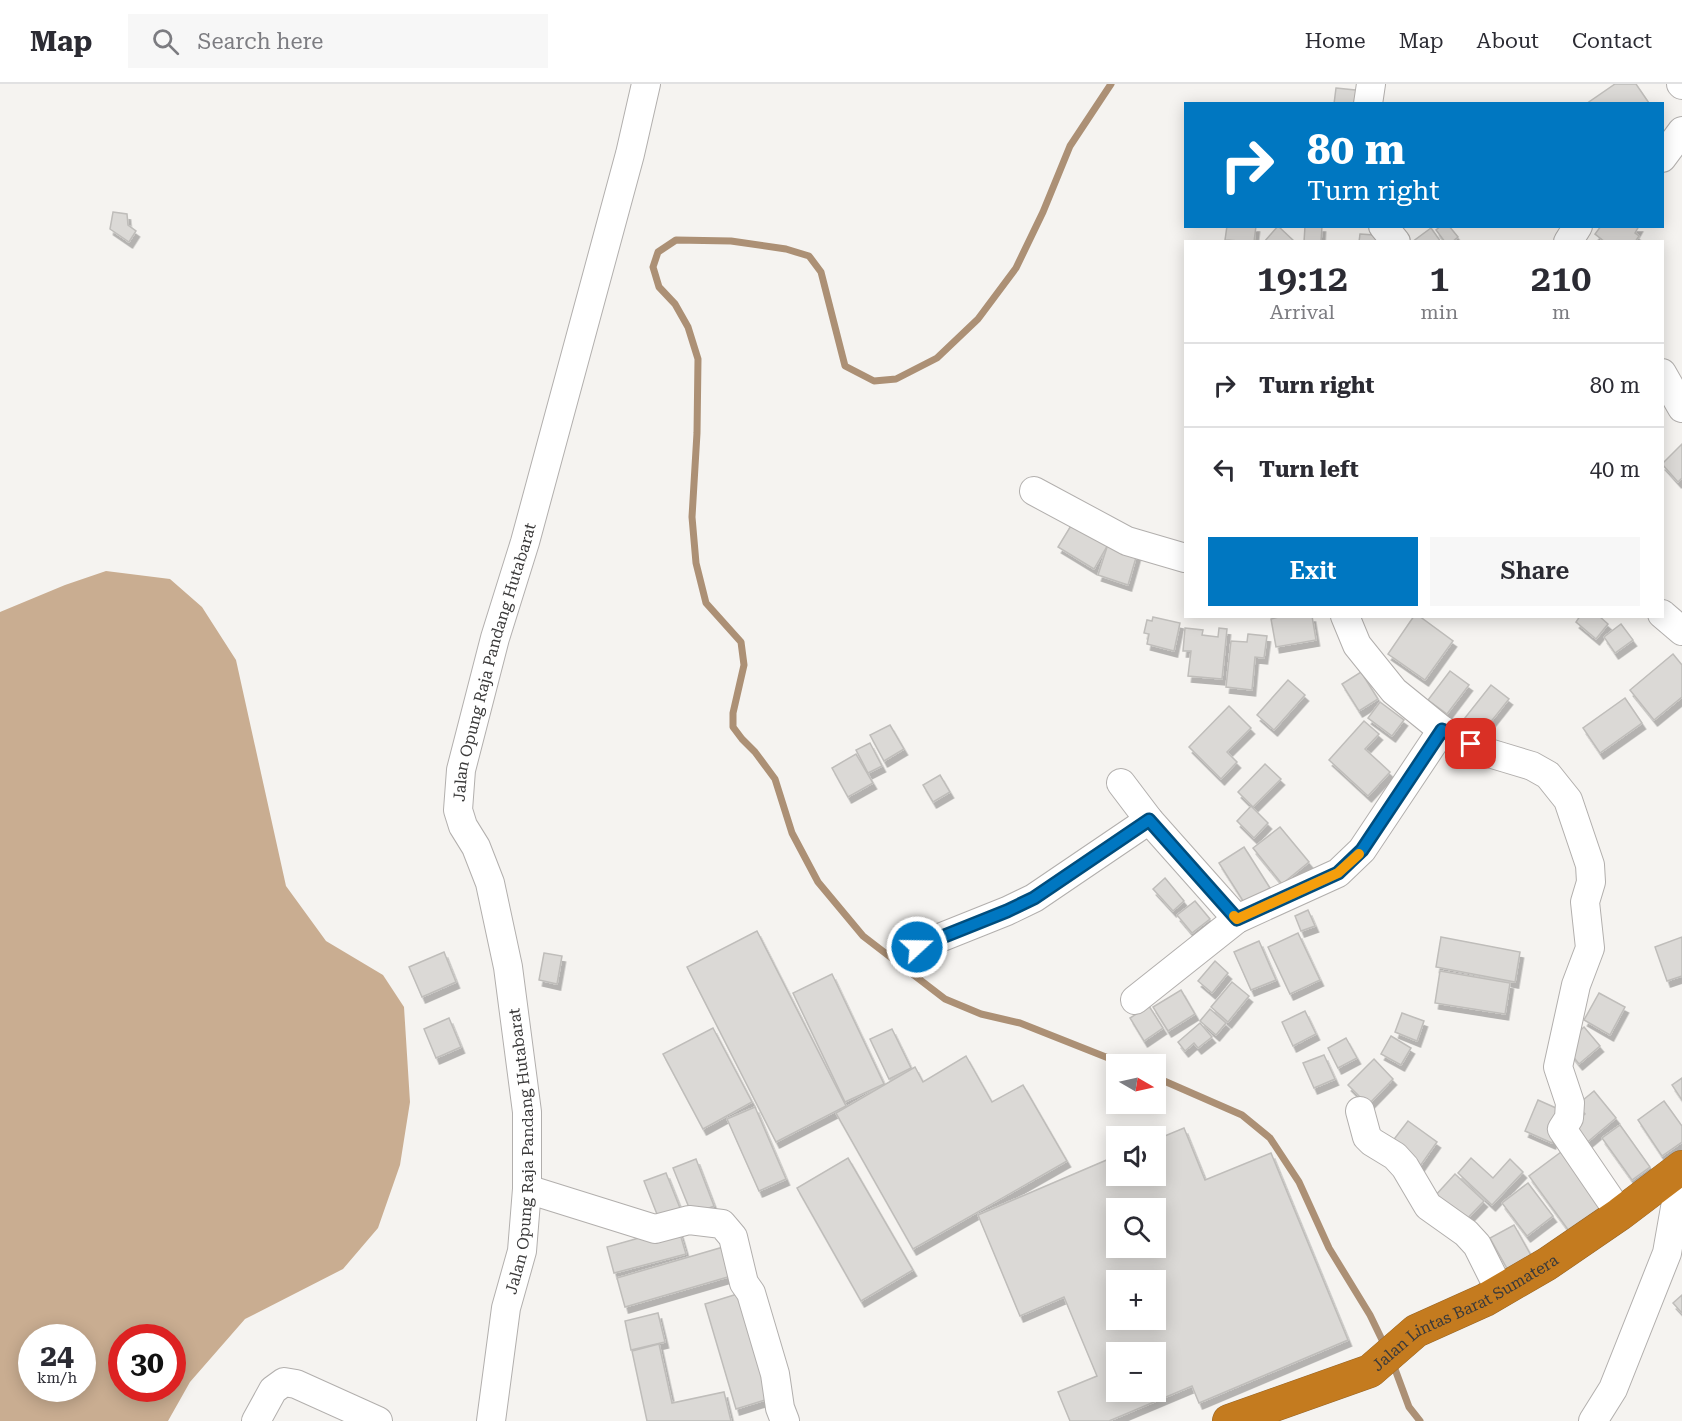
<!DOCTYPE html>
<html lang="en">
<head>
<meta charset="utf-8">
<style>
	body { margin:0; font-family:"Roboto Serif",serif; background:#f7f7f7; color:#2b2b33; height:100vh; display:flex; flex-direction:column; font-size:22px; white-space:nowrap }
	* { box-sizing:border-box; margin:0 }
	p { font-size:20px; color:#7c7c81 }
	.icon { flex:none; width:33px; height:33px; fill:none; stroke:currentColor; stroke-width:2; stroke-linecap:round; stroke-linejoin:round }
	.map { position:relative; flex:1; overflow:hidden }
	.details { position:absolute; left:1184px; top:156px; width:480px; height:378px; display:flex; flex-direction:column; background:#fff; border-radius:0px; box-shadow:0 3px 15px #0003 }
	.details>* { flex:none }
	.banner { position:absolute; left:1184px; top:18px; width:480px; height:126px; border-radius:0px; box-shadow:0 3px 15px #0003; background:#0077c1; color:#fff; overflow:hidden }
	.needle { width:39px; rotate:99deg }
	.buttons { position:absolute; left:1106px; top:970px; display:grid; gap:12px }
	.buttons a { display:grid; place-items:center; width:60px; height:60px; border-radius:0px; background:#fff; box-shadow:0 3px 15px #0003; font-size:30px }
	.speed { position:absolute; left:18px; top:1240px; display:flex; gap:12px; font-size:30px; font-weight:700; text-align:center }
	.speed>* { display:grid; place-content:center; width:78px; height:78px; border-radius:50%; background:#fff; box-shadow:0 3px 15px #0003; line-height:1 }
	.speed small { font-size:15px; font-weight:400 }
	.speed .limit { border:9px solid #d22; background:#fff; color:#111 }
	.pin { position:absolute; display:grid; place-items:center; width:51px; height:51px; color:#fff; margin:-26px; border-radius:12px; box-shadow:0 3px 9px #0006 }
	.me { position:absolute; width:66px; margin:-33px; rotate:69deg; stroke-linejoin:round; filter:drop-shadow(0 0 4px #0008) }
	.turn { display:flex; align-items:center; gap:21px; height:126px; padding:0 24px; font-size:27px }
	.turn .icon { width:78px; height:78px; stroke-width:2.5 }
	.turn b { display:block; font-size:42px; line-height:51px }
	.eta { display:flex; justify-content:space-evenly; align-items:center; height:102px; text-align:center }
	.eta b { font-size:36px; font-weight:600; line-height:42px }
	.primary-button { display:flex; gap:12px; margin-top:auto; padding:12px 24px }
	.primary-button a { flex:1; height:69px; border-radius:0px; background:#0077c1; color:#fff; font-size:24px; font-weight:600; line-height:69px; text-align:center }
	.primary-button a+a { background:#f7f7f7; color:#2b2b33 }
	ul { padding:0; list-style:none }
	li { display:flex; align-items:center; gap:18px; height:84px; padding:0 24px; border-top:2px solid #e1e1e2 }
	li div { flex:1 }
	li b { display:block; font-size:22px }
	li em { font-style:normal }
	header { display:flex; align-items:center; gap:36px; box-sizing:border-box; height:84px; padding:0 30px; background:#fff; border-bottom:2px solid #e1e1e2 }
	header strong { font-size:28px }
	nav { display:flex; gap:33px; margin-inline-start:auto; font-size:21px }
	.search { width:420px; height:54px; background:#f7f7f7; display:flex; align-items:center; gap:15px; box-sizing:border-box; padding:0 21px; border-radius:0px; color:#7c7c81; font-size:22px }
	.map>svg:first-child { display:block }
</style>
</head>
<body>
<header>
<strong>Map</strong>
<div class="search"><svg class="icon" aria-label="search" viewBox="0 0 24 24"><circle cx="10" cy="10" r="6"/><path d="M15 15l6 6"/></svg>Search here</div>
<nav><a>Home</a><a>Map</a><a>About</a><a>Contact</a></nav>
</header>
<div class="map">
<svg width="1682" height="1337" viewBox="0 0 1682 1337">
	<defs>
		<filter id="shadow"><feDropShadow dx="3.5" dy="6" stdDeviation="0" flood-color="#0004"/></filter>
	</defs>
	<rect width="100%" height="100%" fill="#f5f3f0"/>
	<path fill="#c9ad91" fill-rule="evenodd" d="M106 487 170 495 202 523 236 576 286 802 326 857 383 891 404 923 410 1018 400 1081 378 1144 343 1185 245 1235 190 1298 168 1337H0V528L65 501ZM32 1254H82V1305H32ZM122 1254H172V1305H122Z"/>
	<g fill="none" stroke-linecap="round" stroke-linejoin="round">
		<g stroke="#ac9075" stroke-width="7">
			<polyline points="1111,0 1070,62 1043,128 1016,184 978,235 937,274 896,295 874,297 845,282 821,188 809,172 786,165 731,157 676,156 658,168 653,183 659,203 675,220 688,243 698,275 697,349 692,433 696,479 706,519 741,558 744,581 733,629 733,643 742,655 755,668 775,695 792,749 818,798 863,852 945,915 981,930 1020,939 1126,981"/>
			<polyline points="1155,993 1242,1031 1270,1054 1299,1098 1329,1164 1370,1231 1385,1262"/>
			<polyline points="1392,1277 1409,1323 1420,1337"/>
		</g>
	</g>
	<g fill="#dbd9d6" stroke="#bfbdba" stroke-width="1.5" fill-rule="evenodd" filter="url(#shadow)">
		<polygon points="1615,0 1636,0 1649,19 1586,20"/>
		<polygon points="1336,4 1365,7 1364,20 1334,20"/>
		<polygon points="113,128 127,130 128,141 136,147 129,158 110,145"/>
		<polygon points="1227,142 1256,142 1254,158 1225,156"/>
		<polygon points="1278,142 1295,158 1264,158"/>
		<polygon points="1305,142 1322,142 1321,158 1304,158"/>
		<polygon points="1441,142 1449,142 1458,153 1452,158 1445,158 1436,146"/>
		<polygon points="1601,142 1639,142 1635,149 1639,152 1635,158 1605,158 1595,150"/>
		<polygon points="1431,144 1441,158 1412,158"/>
		<polygon points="1360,150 1389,152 1388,158 1359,158"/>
		<polygon points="1682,360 1682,394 1678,398 1662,380"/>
		<polygon points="1075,435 1110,457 1094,485 1058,463"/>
		<polygon points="1108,460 1137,470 1128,501 1098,491"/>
		<polygon points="1282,532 1312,532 1316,556 1276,563 1271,535"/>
		<polygon points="1414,532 1419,532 1453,557 1425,596 1388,570"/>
		<polygon points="1580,532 1599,532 1608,540 1596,555 1576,538"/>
		<polygon points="1153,533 1180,539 1174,567 1147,560 1149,550 1144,549 1147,536 1152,537"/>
		<polygon points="1621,540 1633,556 1615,569 1604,553"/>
		<polygon points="1185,544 1203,546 1202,551 1218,553 1219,544 1227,545 1222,595 1188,592 1191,567 1183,567"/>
		<polygon points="1248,550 1267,552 1264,574 1255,573 1252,606 1226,603 1231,557 1247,558"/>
		<polygon points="1673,570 1682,581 1682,613 1654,636 1630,606"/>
		<polygon points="1450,587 1469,601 1447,630 1428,616"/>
		<polygon points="1361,588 1378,615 1359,627 1342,600"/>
		<polygon points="1288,596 1305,611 1274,646 1257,631"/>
		<polygon points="1491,601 1509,615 1482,649 1464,635"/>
		<polygon points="1625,614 1642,639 1600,669 1583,644"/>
		<polygon points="1380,618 1404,636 1392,652 1368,634"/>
		<polygon points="1229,622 1251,644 1227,668 1237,678 1221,695 1189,663"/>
		<polygon points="1364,637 1379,650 1365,665 1390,688 1368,712 1329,676"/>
		<polygon points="890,641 904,665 884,677 870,651"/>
		<polygon points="870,659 882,682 868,689 856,666"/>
		<polygon points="856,670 873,699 848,713 832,684"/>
		<polygon points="1265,680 1281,695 1253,723 1238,708"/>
		<polygon points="940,691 950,708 933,718 923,701"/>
		<polygon points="1251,722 1268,739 1254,754 1237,737"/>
		<polygon points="1280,743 1309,778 1282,800 1253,764"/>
		<polygon points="1244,763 1270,804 1245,820 1219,779"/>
		<polygon points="1165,794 1184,817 1173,827 1153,805"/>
		<polygon points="1195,817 1210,835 1192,849 1177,831"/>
		<polygon points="1308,826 1315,842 1301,847 1295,832"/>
		<polygon points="757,847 846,1022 776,1058 687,883"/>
		<polygon points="1298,849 1320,896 1290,910 1268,863"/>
		<polygon points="1441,853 1520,868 1515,898 1436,883"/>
		<polygon points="1682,853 1682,892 1667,897 1655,863"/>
		<polygon points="1259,857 1276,896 1251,906 1234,868"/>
		<polygon points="444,868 456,898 422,913 409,883"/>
		<polygon points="544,869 562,872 557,900 539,896"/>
		<polygon points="1215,877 1228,889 1212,909 1198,897"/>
		<polygon points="1440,887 1510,899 1505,930 1435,919"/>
		<polygon points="832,890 884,1000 845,1018 793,909"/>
		<polygon points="1232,898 1249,912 1228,938 1211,923"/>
		<polygon points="1181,906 1195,930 1168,947 1153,923"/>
		<polygon points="1599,909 1625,923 1610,951 1584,936"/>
		<polygon points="1149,922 1163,944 1144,957 1130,934"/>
		<polygon points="1210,925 1226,939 1216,951 1200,937"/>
		<polygon points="1305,927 1316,950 1293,962 1282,938"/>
		<polygon points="1402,929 1424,937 1417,957 1395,948"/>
		<polygon points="449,934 461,963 436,974 424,945"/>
		<polygon points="1200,939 1212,953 1198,964 1194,959 1185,967 1178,958"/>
		<polygon points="1584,943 1600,962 1579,980 1564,961"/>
		<polygon points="713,944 752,1018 703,1045 663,970"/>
		<polygon points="892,945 911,984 889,995 870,955"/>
		<polygon points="1391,952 1411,964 1401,981 1381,970"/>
		<polygon points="1346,954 1357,974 1338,984 1328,964"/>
		<polygon points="1324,971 1335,995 1314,1004 1303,979"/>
		<polygon points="966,972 992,1018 1023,1001 1067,1077 913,1165 836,1029 915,983 923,998"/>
		<polygon points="1374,975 1393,995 1368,1021 1348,1001"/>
		<polygon points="1682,994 1682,1016 1672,1001"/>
		<polygon points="1594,1007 1616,1034 1584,1061 1570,1043 1585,1030 1577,1021"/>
		<polygon points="1538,1016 1565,1028 1552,1059 1525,1047"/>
		<polygon points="1664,1017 1682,1042 1682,1058 1662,1072 1638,1036"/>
		<polygon points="755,1023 786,1095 759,1107 727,1035"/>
		<polygon points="1408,1037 1437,1058 1418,1085 1388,1063"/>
		<polygon points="1620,1041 1650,1083 1632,1096 1602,1054"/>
		<path d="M1184 1044 1205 1096 1271 1069 1348 1256 1199 1319 1192 1302 1109 1337H1070L1058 1308 1097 1292 1064 1213 1020 1232 978 1131 1116 1072V1092H1155V1056ZM1116 1125H1155V1164H1116ZM1116 1197H1155V1236H1116ZM1116 1269H1155V1308H1116Z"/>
		<polygon points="1561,1068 1609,1133 1577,1158 1529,1092"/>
		<polygon points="848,1074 913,1186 861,1217 797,1104"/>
		<polygon points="1471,1074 1493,1094 1510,1075 1523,1088 1492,1121 1458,1089"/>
		<polygon points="696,1075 714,1122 692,1131 673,1084"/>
		<polygon points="666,1089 684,1134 662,1143 644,1097"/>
		<polygon points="1455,1090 1484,1117 1462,1140 1434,1113"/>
		<polygon points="1528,1099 1553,1132 1527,1152 1502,1119"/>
		<polygon points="1514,1141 1533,1175 1509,1188 1490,1154"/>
		<polygon points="678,1143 686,1170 614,1189 607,1163"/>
		<polygon points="730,1161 738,1190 625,1223 617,1194"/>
		<polygon points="747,1207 778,1312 736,1325 705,1220"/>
		<polygon points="1682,1211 1682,1229 1673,1219"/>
		<polygon points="658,1229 665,1258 631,1266 625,1237"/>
		<polygon points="659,1260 672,1319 724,1308 731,1337 647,1337 632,1267"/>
	</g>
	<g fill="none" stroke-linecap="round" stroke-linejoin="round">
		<defs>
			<g id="minor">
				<polyline points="1681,0 1682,1"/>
				<polyline points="1368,20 1371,0"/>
				<polyline points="1662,74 1682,47"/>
				<polyline points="1383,142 1396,158"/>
				<polyline points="1568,158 1578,142"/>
				<polyline points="1662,289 1682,324"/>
				<polyline points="1034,407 1127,457 1185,474"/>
				<polyline points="1662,530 1682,547"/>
				<polyline points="1345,532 1357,561 1394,607 1442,646 1489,669 1532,682 1548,691 1568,716 1590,781 1591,798 1585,818 1590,864 1576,901 1558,983 1570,1019 1569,1034 1562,1045 1620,1130"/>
				<polyline points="1121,699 1149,736 1237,835"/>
				<polyline points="917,863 1007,827 1034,814 1149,736"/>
				<polyline points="1135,916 1237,835 1338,789 1362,766 1442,646"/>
				<polyline points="1360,1027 1367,1053 1372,1058 1395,1072 1405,1083 1428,1122 1466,1149 1477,1161 1500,1207"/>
				<polyline points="527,1105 655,1145 689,1136 722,1140 733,1153 744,1199 751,1209 775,1290 780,1324 785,1337"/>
				<polyline points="256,1337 273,1306 284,1298 296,1300 378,1337"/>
				<path id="s1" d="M491 1337 506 1224 522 1167 527 1105V1028L508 883 490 799 476 763 463 742 458 726 461 686 495 554 525 458 630 70 646 0"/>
				<polyline points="1593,1337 1613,1305 1667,1169 1682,1084"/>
			</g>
			<g id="highway">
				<path id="s2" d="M1229 1337 1370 1287 1416 1247 1485 1216 1547 1180 1620 1130 1682 1083"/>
			</g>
		</defs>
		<use href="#minor" stroke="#b2afad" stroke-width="30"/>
		<use href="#highway" stroke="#946428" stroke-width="34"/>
		<use href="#minor" stroke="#fff" stroke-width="28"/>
		<use href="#highway" stroke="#c47b1f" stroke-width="33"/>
	</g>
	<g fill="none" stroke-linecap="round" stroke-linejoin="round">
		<defs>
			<polyline id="route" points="917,863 1007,827 1034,814 1149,736 1237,835 1338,789 1362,766 1442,646 1471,660"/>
		</defs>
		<use href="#route" stroke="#004d7d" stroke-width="15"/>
		<use href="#route" stroke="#0077c1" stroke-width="10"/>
		<polyline stroke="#f59e0b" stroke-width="10" points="1234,832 1237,835 1338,789 1359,770"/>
	</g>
	<g text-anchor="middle" stroke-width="4.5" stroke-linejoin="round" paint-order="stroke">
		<g font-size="16" fill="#3b3a3a" stroke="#fff">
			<text dy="6" stroke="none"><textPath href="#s1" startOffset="777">Jalan Opung Raja Pandang Hutabarat</textPath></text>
			<text dy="6" stroke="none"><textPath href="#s1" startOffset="273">Jalan Opung Raja Pandang Hutabarat</textPath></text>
			<text dy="6" stroke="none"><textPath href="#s2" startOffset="262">Jalan Lintas Barat Sumatera</textPath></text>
		</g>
	</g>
</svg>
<div class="buttons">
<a><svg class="needle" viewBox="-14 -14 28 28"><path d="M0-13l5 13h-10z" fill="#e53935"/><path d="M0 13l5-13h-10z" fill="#7c7c81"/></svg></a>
<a><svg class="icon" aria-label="sound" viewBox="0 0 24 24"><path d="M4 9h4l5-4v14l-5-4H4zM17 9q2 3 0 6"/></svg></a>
<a><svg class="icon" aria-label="search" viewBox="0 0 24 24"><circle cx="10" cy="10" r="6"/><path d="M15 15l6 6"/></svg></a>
<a>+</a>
<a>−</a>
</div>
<div class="speed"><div>24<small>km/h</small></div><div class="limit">30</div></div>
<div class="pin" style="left:1471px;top:660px;background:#d93025"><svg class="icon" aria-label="arrive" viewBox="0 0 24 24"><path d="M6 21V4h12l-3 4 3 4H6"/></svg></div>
<svg class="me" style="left:917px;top:863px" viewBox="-20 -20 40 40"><circle r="17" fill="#0077c1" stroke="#fff" stroke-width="3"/><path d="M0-11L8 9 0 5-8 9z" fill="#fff"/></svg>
<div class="banner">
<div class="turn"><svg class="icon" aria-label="right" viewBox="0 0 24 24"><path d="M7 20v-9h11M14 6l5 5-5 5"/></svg><div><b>80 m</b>Turn right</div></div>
</div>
<section class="details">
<div class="eta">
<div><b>19:12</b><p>Arrival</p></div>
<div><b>1</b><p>min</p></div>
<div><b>210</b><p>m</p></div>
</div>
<ul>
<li><svg class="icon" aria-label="right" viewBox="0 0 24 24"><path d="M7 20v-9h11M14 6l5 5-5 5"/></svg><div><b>Turn right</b></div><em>80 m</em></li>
<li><svg class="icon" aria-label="left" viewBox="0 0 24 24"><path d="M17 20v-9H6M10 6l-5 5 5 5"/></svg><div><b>Turn left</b></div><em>40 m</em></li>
</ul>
<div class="primary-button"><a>Exit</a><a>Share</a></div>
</section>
</div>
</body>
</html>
